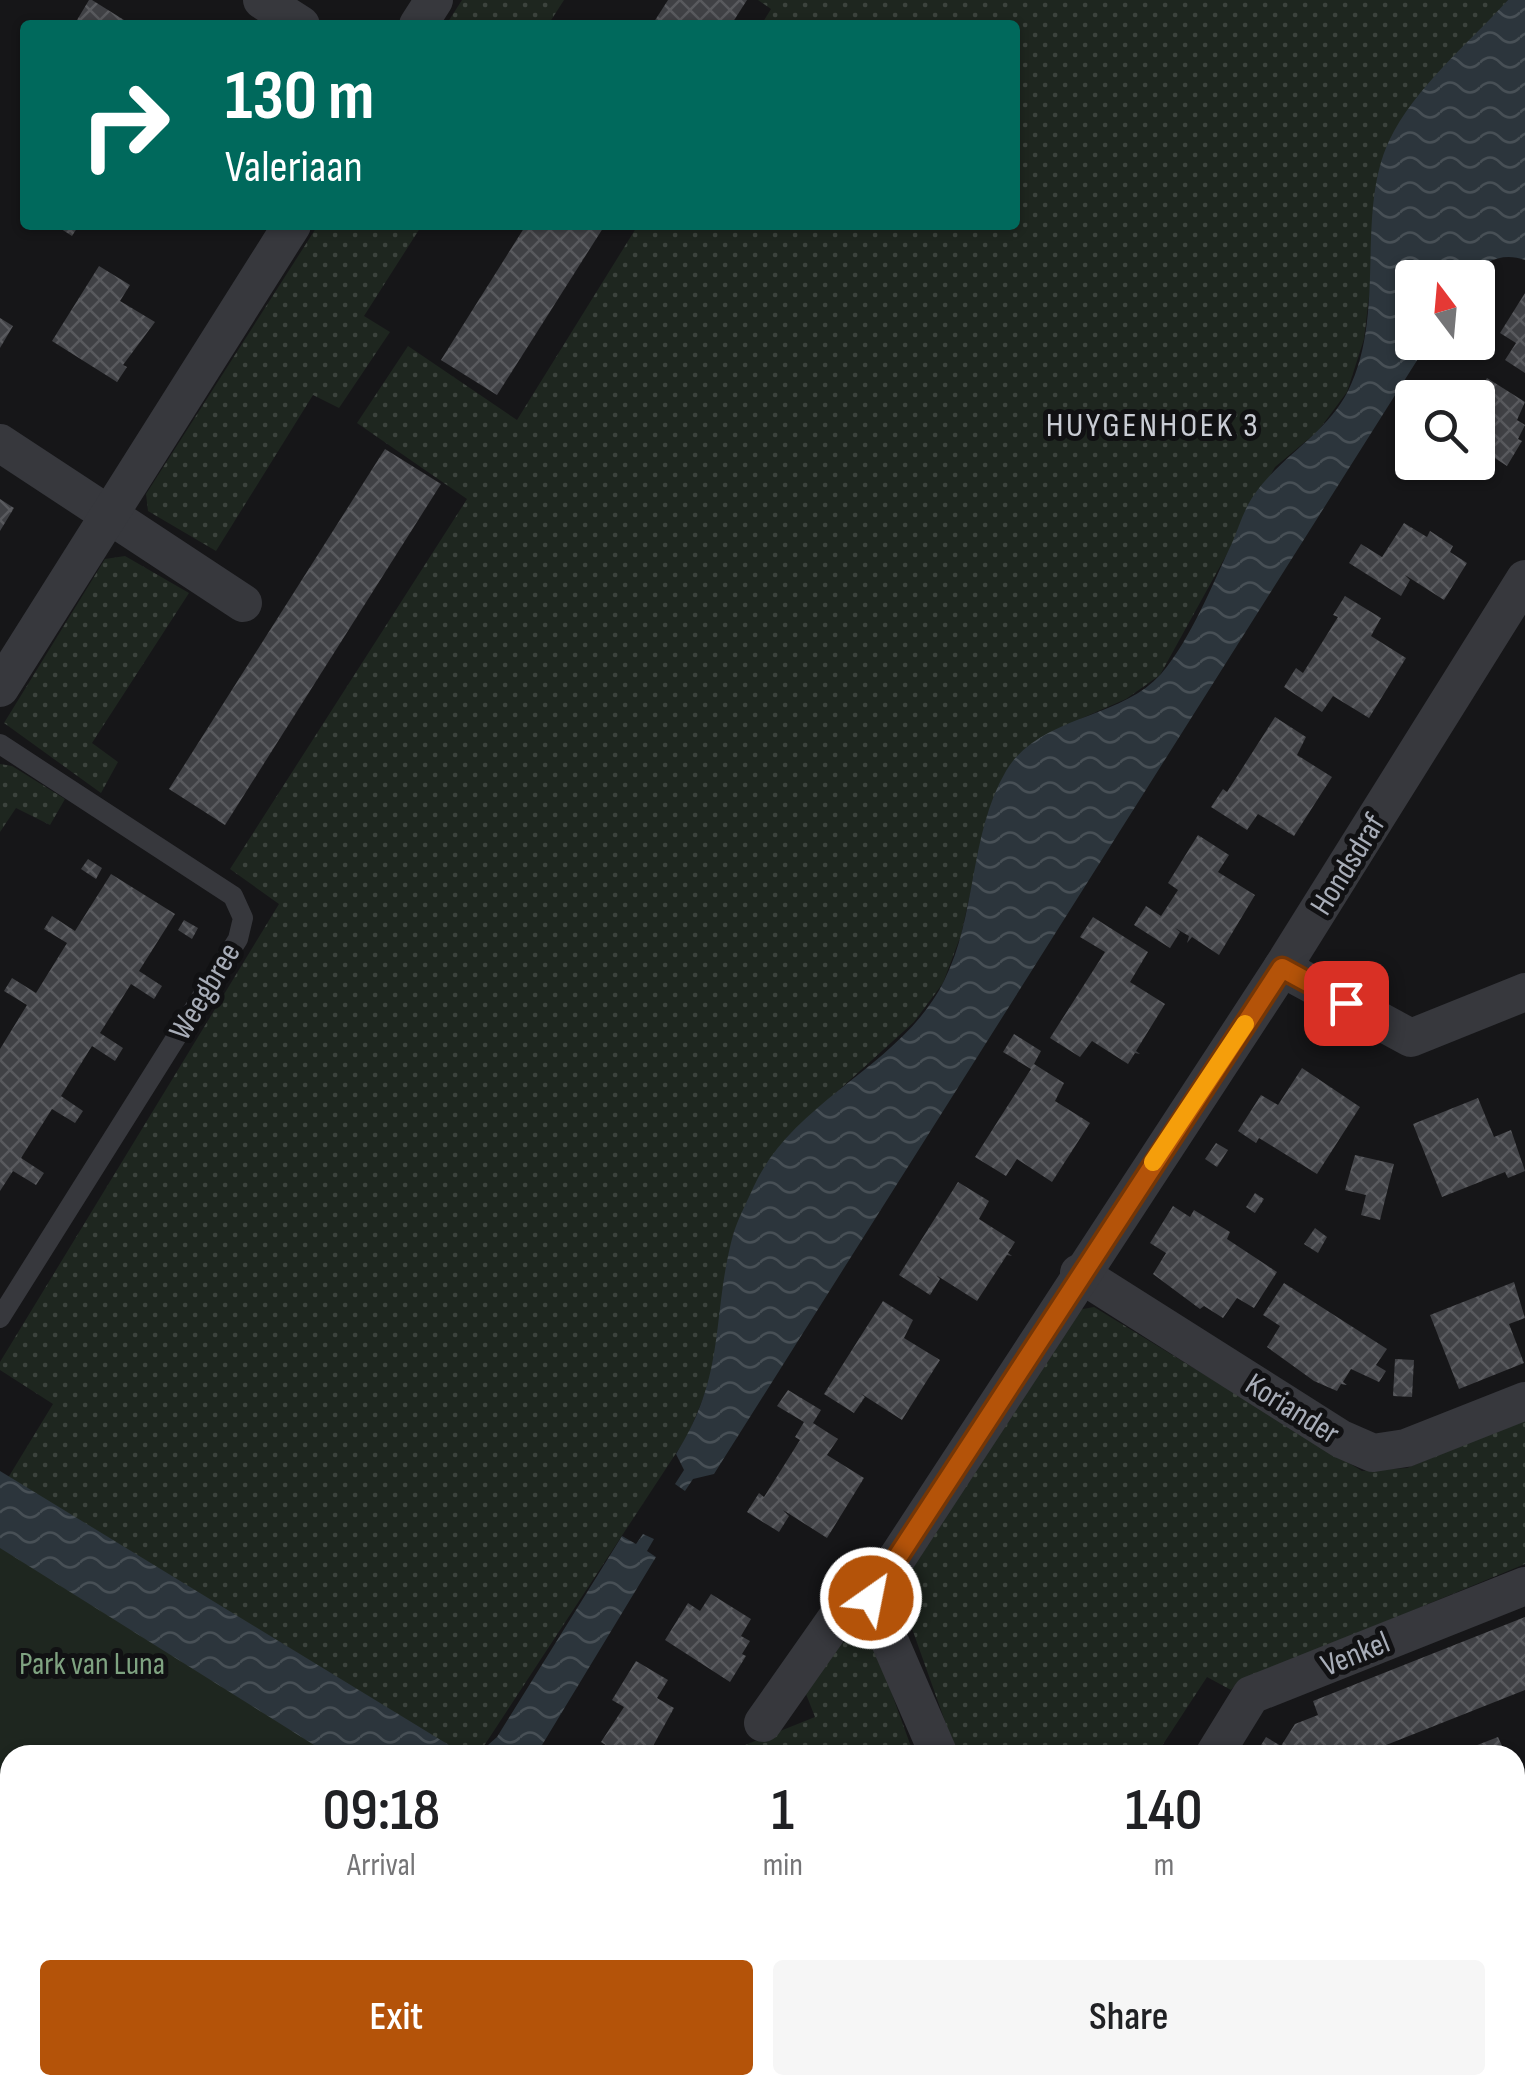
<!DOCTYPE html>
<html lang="en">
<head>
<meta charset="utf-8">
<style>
	body { margin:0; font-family:"Sofia Sans Condensed",sans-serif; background:#f6f6f6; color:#202124; height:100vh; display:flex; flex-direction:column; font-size:38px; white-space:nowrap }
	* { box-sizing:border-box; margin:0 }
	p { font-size:32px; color:#757577 }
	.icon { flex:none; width:55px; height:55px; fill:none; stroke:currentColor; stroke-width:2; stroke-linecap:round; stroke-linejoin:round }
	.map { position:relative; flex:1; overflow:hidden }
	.panel { position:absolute; left:0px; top:1745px; width:1525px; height:350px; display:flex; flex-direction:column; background:#fff; border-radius:30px 30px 0 0; box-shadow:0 2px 8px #0004 }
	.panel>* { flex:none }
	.top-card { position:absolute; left:20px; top:20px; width:1000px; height:210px; border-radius:10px; box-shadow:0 2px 8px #0004; background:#00695c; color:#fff; overflow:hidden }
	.needle { width:65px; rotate:344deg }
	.fabs { position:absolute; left:1395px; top:260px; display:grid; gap:20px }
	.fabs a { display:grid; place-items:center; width:100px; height:100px; border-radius:10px; background:#fff; box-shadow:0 2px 8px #0004; font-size:50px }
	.pin { position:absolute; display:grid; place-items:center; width:85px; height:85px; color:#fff; margin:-42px; border-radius:20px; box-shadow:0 5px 15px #0006 }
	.me { position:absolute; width:110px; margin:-55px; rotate:33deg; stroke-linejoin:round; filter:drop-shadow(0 0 8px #0008) }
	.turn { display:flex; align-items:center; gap:35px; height:210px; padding:0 40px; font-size:45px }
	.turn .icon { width:130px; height:130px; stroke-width:2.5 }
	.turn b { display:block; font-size:70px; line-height:85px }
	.eta { display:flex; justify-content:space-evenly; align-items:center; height:170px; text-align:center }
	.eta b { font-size:60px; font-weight:600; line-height:70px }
	.cta { display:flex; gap:20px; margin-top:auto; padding:20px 40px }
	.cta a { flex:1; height:115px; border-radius:10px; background:#b45309; color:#fff; font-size:40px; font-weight:600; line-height:115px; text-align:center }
	.cta a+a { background:#f6f6f6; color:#202124 }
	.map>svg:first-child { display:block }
</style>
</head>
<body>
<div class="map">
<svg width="1525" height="2095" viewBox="0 0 1525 2095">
	<defs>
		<pattern id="grass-dots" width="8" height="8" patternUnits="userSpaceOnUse" patternTransform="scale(2.5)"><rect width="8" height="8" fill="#1e261f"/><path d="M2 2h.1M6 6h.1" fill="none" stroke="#3c433d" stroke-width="1.8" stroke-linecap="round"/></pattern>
		<pattern id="water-waves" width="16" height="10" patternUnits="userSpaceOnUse" patternTransform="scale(2.5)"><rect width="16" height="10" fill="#2c353c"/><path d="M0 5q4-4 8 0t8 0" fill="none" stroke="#485056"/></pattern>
		<pattern id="building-cross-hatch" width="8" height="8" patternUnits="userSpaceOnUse" patternTransform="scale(2.5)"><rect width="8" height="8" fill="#404145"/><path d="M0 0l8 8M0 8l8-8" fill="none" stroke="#595a5e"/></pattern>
	</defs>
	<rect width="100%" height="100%" fill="#161618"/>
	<g fill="url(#grass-dots)">
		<polygon points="462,0 564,0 548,25 446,25"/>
		<polygon points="758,0 1508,0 1416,101 1375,193 1373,263 1364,339 1347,392 1318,431 1275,467 1160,675 1126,699 1080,719 988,813 961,935 943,983 914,1022 787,1137 733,1234 715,1369 688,1435 478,1755 422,1755 0,1491 53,1404 0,1370 0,1362 279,904 230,869 467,499 357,423 408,346 517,420 638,225 1015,225 1015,25 761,25 771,9"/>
		<polygon points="318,225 422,225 364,316 390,332 339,408 313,395 216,551 148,511 146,494"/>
		<polygon points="125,556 189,593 92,743 118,762 101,793 4,723 105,559"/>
		<polygon points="0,764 12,766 65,799 50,825 16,808 0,832"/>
		<polygon points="1094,1307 1362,1471 1407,1468 1525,1420 1525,1564 1237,1683 1231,1690 1207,1677 1156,1755 957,1755 899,1592 909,1565 1067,1312"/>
		<polygon points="850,1639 874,1644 914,1755 720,1755 815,1717 806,1694 839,1641"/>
	</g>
	<polygon fill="#1e261f" points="0,1501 422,1755 10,1755 10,2085 938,2085 954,2095 0,2095"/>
	<g fill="url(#water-waves)">
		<path d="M1508 0H1525V260C1504 252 1484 260 1470 277L1412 278V342L1428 343 714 1474 693 1479 685 1491 675 1484 684 1470 676 1454C727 1374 711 1317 733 1235 738 1218 747 1202 754 1186 794 1099 902 1066 944 981 977 916 969 834 1006 771 1039 715 1120 720 1161 674 1191 639 1212 585 1232 543 1239 527 1244 509 1254 495 1280 457 1327 433 1348 391 1387 313 1355 214 1389 141 1414 88 1469 43 1508 0Z"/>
		<polygon points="0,1471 462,1753 488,1745 497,1737 622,1536 636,1544 643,1534 654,1539 647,1551 656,1557 536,1755 330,1755 0,1548"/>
		<polygon points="856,2085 986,2085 1002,2095 872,2095"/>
	</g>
	<g fill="url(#building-cross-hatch)">
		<polygon points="89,0 92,0 132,25 74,25"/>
		<polygon points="668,0 747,0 731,25 652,25"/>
		<polygon points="55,225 79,225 72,236"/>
		<polygon points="526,225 605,225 497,395 441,360"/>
		<polygon points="99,266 130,285 120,301 155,322 123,365 127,367 117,382 52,341"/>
		<polygon points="1525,293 1525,373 1505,360 1516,343 1500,333"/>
		<polygon points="0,318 13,326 0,348"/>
		<polygon points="1434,342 1452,344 1442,360 1429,351"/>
		<polygon points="1487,378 1525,402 1517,420 1525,425 1518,439 1522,441 1507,466 1478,447 1478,398 1467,398 1471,391 1477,395"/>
		<polygon points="385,449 441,484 225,825 169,789"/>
		<polygon points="0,499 14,508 0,531"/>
		<polygon points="1404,523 1427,537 1430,531 1453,546 1450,552 1467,563 1444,600 1405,575 1410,580 1401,596 1349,563 1361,544 1382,557"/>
		<polygon points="1345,596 1381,618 1371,636 1406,658 1369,718 1333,696 1322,712 1284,687 1296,668 1303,673 1338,617 1333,615"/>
		<polygon points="1275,717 1306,737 1297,755 1332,777 1294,836 1258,814 1247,830 1211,807 1223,789 1227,792"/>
		<polygon points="1198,835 1229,855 1218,872 1255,895 1219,955 1192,937 1187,943 1189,936 1175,928 1180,932 1170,948 1134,925 1146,906 1161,916 1178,890 1168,883"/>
		<polygon points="88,859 102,868 96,879 81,869"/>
		<polygon points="111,874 175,914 139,971 162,986 154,999 131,984 100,1033 123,1048 115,1061 92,1046 61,1096 83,1111 75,1123 52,1109 21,1158 44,1173 36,1185 13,1171 0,1191 0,1049 27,1005 4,991 12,978 36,993 67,943 44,929 52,916 75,931"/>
		<polygon points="1093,917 1148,952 1130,982 1165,1004 1136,1051 1140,1054 1135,1053 1128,1064 1092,1041 1080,1057 1050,1038 1105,952 1080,937"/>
		<polygon points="184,920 198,928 192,939 178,930"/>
		<polygon points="1014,1034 1041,1051 1034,1064 1064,1083 1055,1101 1090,1123 1052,1182 1017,1159 1006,1176 975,1157 1031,1069 1003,1052"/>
		<polygon points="1302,1068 1360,1107 1317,1174 1259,1138 1256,1143 1238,1131 1261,1095 1278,1105"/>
		<polygon points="1478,1098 1494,1137 1511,1130 1525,1171 1508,1178 1505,1172 1442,1197 1413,1124"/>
		<polygon points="1216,1143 1228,1150 1217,1167 1205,1159"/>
		<polygon points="1355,1155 1394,1164 1380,1220 1361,1215 1366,1195 1345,1190"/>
		<polygon points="958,1182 989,1201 979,1219 1015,1242 1008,1253 1012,1256 1007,1255 977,1301 936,1275 940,1279 930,1295 899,1275"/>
		<polygon points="1255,1193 1264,1199 1255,1213 1246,1207"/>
		<polygon points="1173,1206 1190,1217 1194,1210 1230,1232 1227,1239 1277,1272 1254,1308 1237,1298 1223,1318 1204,1306 1200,1309 1153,1274 1166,1253 1150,1243"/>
		<polygon points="1315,1228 1327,1237 1318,1253 1304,1244"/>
		<polygon points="1514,1282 1525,1318 1509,1324 1524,1363 1459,1389 1430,1315"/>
		<polygon points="1284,1283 1387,1349 1376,1365 1386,1371 1379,1382 1351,1369 1343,1382 1347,1385 1341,1384 1337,1391 1314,1381 1267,1347 1280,1326 1263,1315"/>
		<polygon points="883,1301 913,1320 904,1338 940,1360 902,1420 860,1393 865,1397 854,1413 824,1394"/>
		<polygon points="1395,1359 1414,1360 1412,1397 1393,1396"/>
		<polygon points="788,1390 821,1410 813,1423 838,1439 827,1455 864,1478 827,1538 783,1510 789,1516 779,1532 747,1512 759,1493 764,1497 800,1440 795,1437 804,1422 777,1406"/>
		<polygon points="711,1594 751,1619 741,1636 750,1641 742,1654 746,1656 730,1682 665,1640 688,1603 700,1611"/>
		<polygon points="1525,1617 1525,1690 1371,1751 1368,1746 1346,1755 1334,1755 1332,1749 1319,1755 1255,1755 1266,1737 1281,1746 1295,1724 1318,1715 1313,1701"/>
		<polygon points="636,1661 668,1680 657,1698 674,1708 648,1755 621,1755 601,1742 624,1707 612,1700"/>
		<polygon points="1498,1737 1503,1748 1469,1755 1467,1749"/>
		<polygon points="1520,2028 1525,2032 1525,2095 1512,2095 1496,2085 1515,2085 1515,2036"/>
		<polygon points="1130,2085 1176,2085 1170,2095 1145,2095"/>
		<polygon points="1233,2085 1279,2085 1295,2095 1227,2095"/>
	</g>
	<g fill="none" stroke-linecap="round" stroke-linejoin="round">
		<polyline stroke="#37383d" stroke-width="20" points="0,744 233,896 243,918 238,939 0,1318"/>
		<g stroke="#37383d" stroke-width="38">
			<polyline points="262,0 301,25"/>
			<polyline points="418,25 434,0"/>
			<polyline points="0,443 243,603"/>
			<polyline points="0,688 292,225"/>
			<polyline points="1282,968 1411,1038 1525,992"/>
			<polyline points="1079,1273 1341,1439 1373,1453 1406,1448 1525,1401"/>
			<polyline points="763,1723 836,1619 871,1598"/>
			<polyline points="939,1755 871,1598 1282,968 1525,579"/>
			<polyline points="1214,1755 1251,1695 1525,1586"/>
			<polyline points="1515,1922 1525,1906"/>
			<polyline points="1394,2085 1409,2095"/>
		</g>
	</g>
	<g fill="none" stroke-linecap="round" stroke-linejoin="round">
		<defs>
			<polyline id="route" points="871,1598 1282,968 1346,1003"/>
		</defs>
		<use href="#route" stroke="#753606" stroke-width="25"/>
		<use href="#route" stroke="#b45309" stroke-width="18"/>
		<polyline stroke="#f59e0b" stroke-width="18" points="1153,1162 1245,1024"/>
	</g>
	<g text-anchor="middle" stroke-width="10" stroke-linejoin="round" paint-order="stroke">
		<g font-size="32" fill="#a8adb8" stroke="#111113">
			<text transform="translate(1347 864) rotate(-58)" y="11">Hondsdraf</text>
			<text transform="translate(204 991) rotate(-59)" y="11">Weegbree</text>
			<text transform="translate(1293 1408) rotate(32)" y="11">Koriander</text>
			<text transform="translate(1355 1653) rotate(-22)" y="11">Venkel</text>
		</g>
		<g font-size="32" fill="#7fa381" stroke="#111113">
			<text x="92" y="1674">Park van Luna</text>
		</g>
		<g font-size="35" letter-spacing="2.5" fill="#c9ccd4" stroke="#111113">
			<text x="1153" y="436">HUYGENHOEK 3</text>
		</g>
	</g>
</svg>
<div class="fabs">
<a><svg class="needle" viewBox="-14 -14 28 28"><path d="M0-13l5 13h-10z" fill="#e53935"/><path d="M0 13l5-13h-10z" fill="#757577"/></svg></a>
<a><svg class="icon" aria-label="search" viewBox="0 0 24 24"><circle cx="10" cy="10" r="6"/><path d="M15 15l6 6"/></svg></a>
</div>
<div class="pin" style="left:1346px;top:1003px;background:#d93025"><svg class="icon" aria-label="arrive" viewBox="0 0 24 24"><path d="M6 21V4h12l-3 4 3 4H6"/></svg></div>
<svg class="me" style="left:871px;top:1598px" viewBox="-20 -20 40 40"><circle r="17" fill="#b45309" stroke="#fff" stroke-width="3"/><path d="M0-11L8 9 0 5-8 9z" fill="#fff"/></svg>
<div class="top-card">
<div class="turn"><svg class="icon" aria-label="right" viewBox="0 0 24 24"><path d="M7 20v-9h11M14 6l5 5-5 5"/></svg><div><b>130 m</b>Valeriaan</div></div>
</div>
<section class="panel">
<div class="eta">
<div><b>09:18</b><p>Arrival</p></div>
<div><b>1</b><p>min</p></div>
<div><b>140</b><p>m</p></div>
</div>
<div class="cta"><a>Exit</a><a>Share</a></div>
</section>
</div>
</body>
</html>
